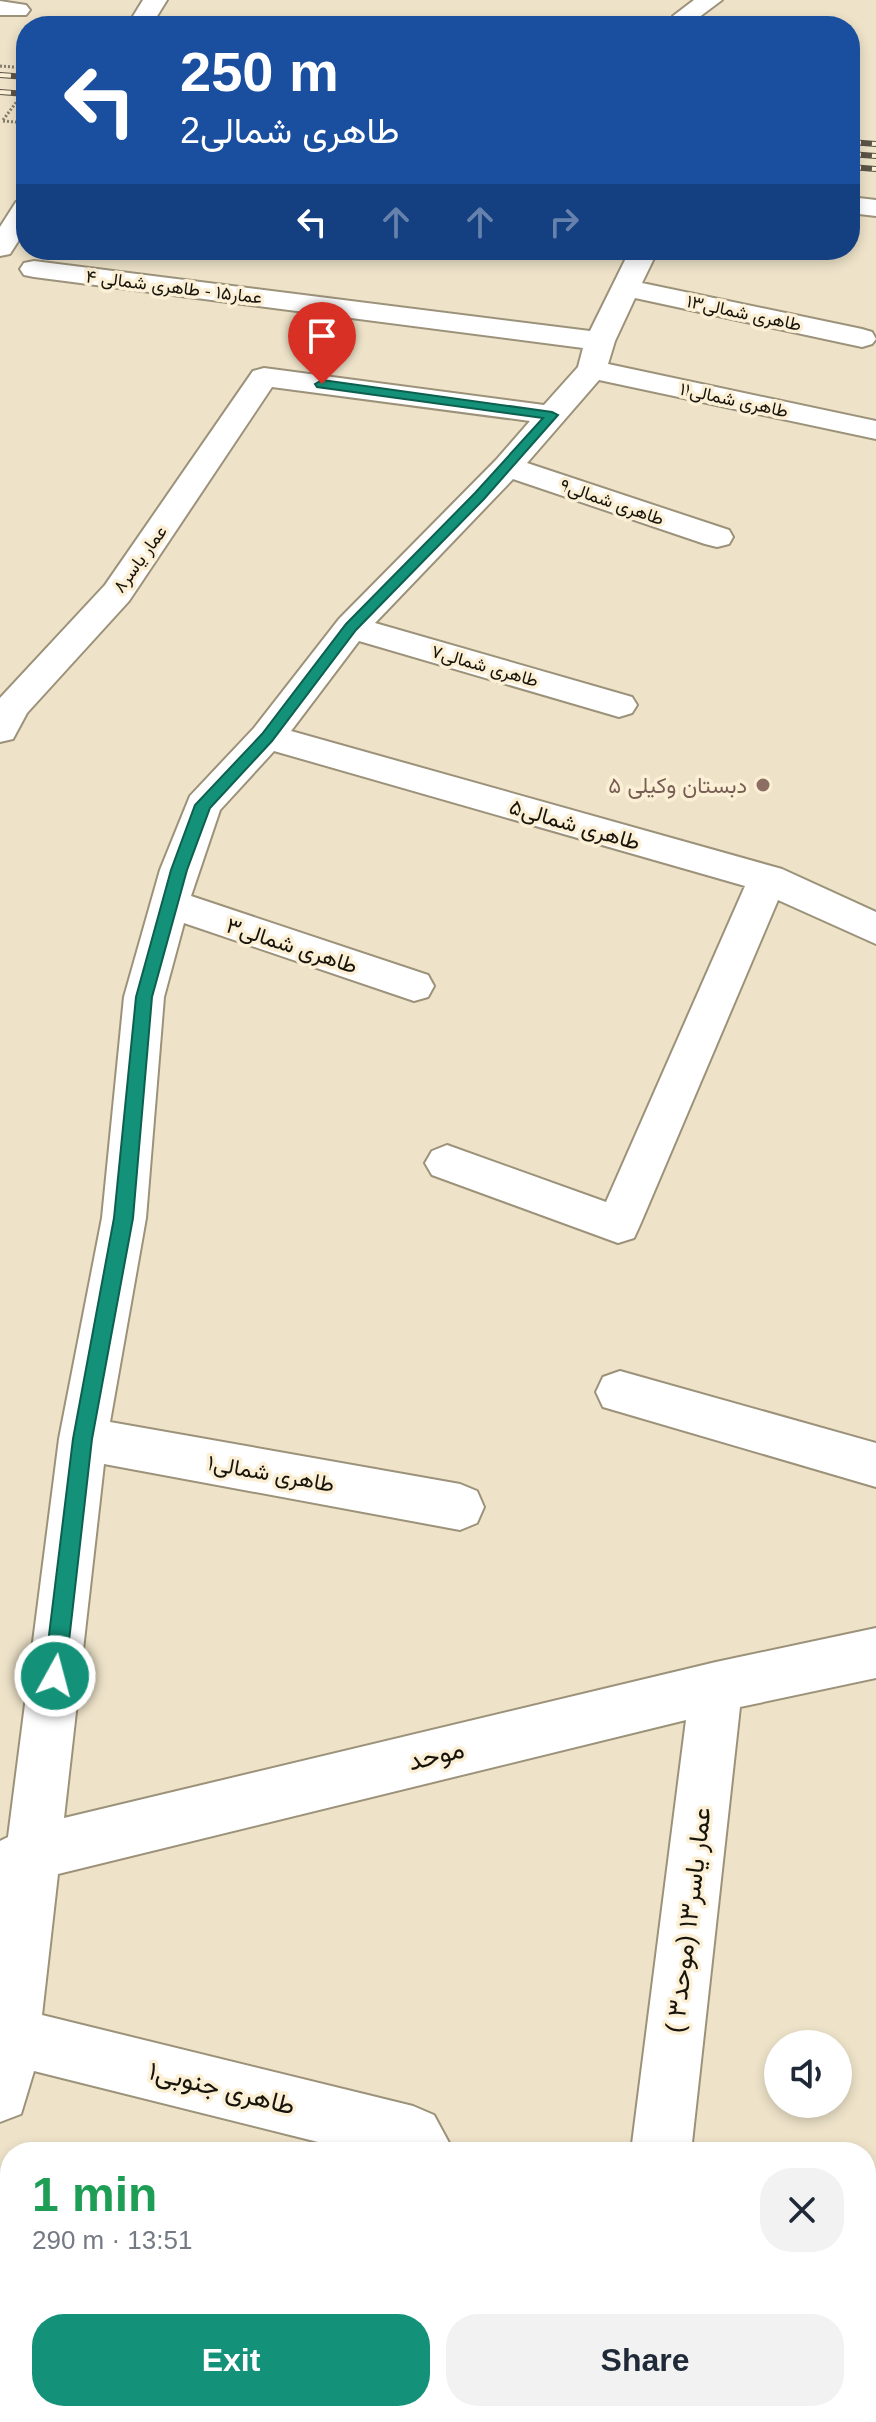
<!DOCTYPE html>
<html lang="en">
<head>
<meta charset="utf-8">
<style>
	body { margin:0; font-family:Helvetica,Vazirmatn,sans-serif; background:#f2f2f3; color:#1f2937; height:100vh; display:flex; flex-direction:column; font-size:30px; white-space:nowrap }
	* { box-sizing:border-box; margin:0 }
	p { font-size:26px; color:#747a83 }
	.icon { flex:none; width:44px; height:44px; fill:none; stroke:currentColor; stroke-width:2; stroke-linecap:round; stroke-linejoin:round }
	.map { position:relative; flex:1; overflow:hidden }
	.panel { position:absolute; left:0px; top:2142px; width:876px; height:280px; display:flex; flex-direction:column; background:#fff; border-radius:32px 32px 0 0; box-shadow:0 4px 12px #0003 }
	.panel>* { flex:none }
	.top-card { position:absolute; left:16px; top:16px; width:844px; height:244px; border-radius:32px; box-shadow:0 4px 12px #0003; background:#1a4fa0; color:#fff; overflow:hidden }
	.tools { position:absolute; left:764px; top:2030px; display:grid; gap:16px }
	.tools a { display:grid; place-items:center; width:88px; height:88px; border-radius:50%; background:#fff; box-shadow:0 4px 12px #0003; font-size:40px }
	.pin { position:absolute; display:grid; place-items:center; width:68px; height:68px; color:#fff; margin:-82px -34px; border-radius:50% 50% 50% 0; rotate:-45deg; box-shadow:0 0 8px #0007 }
	.pin .icon { rotate:45deg }
	.me { position:absolute; width:88px; margin:-44px; rotate:7deg; stroke-linejoin:round; filter:drop-shadow(0 0 6px #0008) }
	.turn { display:flex; align-items:center; gap:28px; height:168px; padding:0 32px; font-size:36px }
	.turn .icon { width:104px; height:104px; stroke-width:2.5 }
	.turn b { display:block; font-size:56px; line-height:68px }
	.lanes { display:flex; align-items:center; height:76px; padding:0 32px; background:#0003; justify-content:center; gap:40px; direction:ltr }
	.lanes .off { opacity:.35 }
	.round { display:grid; place-items:center; flex:none; width:84px; height:84px; border-radius:32px; background:#f2f2f3 }
	.headline { display:flex; align-items:center; justify-content:space-between; height:136px; padding:0 32px }
	h1 { font-size:48px; font-weight:800; line-height:60px; color:#1e9e55 }
	.button { display:flex; gap:16px; margin-top:auto; padding:16px 32px }
	.button a { flex:1; height:92px; border-radius:32px; background:#149279; color:#fff; font-size:32px; font-weight:800; line-height:92px; text-align:center }
	.button a+a { background:#f2f2f3; color:#1f2937 }
	.map>svg:first-child { display:block }
</style>
</head>
<body>
<div class="map">
<svg width="876" height="2422" viewBox="0 0 876 2422">
	<rect width="100%" height="100%" fill="#eee3c9"/>
	<g fill="none" stroke-linecap="round" stroke-linejoin="round">
		<defs>
			<g id="minor">
				<polygon points="143,0 167,0 151,26 127,26"/>
				<polygon points="694,0 722,0 694,21 676,21 673,16"/>
				<polygon points="0,1 26,5 30,10 26,15 0,15"/>
				<polygon points="850,197 876,200 876,216 850,213"/>
				<polygon points="26,200 26,229 10,254 0,256 0,227 16,202"/>
				<polygon points="630,250 658,250 642,283 862,329 872,332 876,339 872,344 862,347 635,298 615,341 608,364 876,421 876,439 599,380 527,463 729,530 733,537 729,544 717,547 705,544 513,479 375,623 632,697 637,705 632,713 619,717 359,641 291,731 782,869 876,912 876,944 778,900 640,1225 634,1238 618,1243 432,1175 425,1163 432,1151 447,1145 606,1202 745,886 274,751 220,810 191,896 428,975 434,986 428,997 414,1001 184,923 164,997 146,1218 110,1422 460,1484 477,1491 484,1507 477,1523 460,1530 104,1464 64,1818 716,1662 876,1628 876,1678 740,1707 691,2152 631,2152 686,1720 58,1874 42,2015 413,2106 434,2115 454,2152 358,2152 34,2071 21,2114 0,2122 0,1841 8,1837 59,1439 102,1218 124,997 160,870 190,796 254,728 339,619 496,460 530,421 272,387 129,601 27,713 13,739 0,742 0,698 105,585 253,371 264,368 544,405 578,367 583,348 34,277 24,275 20,269 24,263 34,261 590,331"/>
				<polygon points="620,1371 876,1443 876,1487 603,1407 596,1392 603,1377"/>
				<polygon points="566,2412 633,2412 637,2422 570,2422"/>
			</g>
		</defs>
		<use href="#minor" stroke="#9c927a" stroke-width="4"/>
		<g stroke="#837c6a" stroke-width="3" stroke-dasharray="2 2" stroke-linecap="butt">
			<polyline points="0,66 26,68"/>
			<polyline points="3,120 15,104"/>
			<polyline points="3,121 26,123"/>
		</g>
		<use href="#minor" fill="#fff" fill-rule="evenodd"/>
		<defs>
			<g id="rail">
				<polyline points="0,75 26,77"/>
				<polyline points="0,92 26,94"/>
				<polyline points="850,142 876,144"/>
				<polyline points="850,154 876,156"/>
				<polyline points="850,167 876,169"/>
			</g>
		</defs>
		<use href="#rail" stroke="#5b5446" stroke-width="6"/>
		<use href="#rail" stroke="#fbf0d6" stroke-width="4" stroke-dasharray="11" stroke-linecap="butt"/>
		<polyline stroke="#837c6a" stroke-width="3" stroke-dasharray="2 2" stroke-linecap="butt" points="15,104 26,88"/>
	</g>
	<polygon fill="#149279" stroke="#0d5f4f" stroke-width="2" points="322,380 552,412 558,415 484,499 356,630 272,741 210,808 187,870 152,997 133,1218 92,1439 65,1676 62,1683 55,1686 47,1683 44,1676 73,1439 114,1218 136,997 171,870 195,805 262,734 346,624 475,493 543,418 317,387 315,384"/>
	<circle fill="#8d6e63" stroke="#fbf0d6" stroke-width="3" cx="763" cy="785" r="8"/>
	<g text-anchor="middle" stroke-width="7" stroke-linejoin="round" paint-order="stroke">
		<g font-size="18" fill="#18140b" stroke="#fbf0d6">
			<text transform="translate(174 287) rotate(7)" y="6">عمار۱۵ - طاهری شمالی ۴</text>
			<text transform="translate(744 313) rotate(12)" y="6">طاهری شمالی۱۳</text>
			<text transform="translate(734 400) rotate(12)" y="6">طاهری شمالی۱۱</text>
			<text transform="translate(612 502) rotate(19)" y="6">طاهری شمالی۹</text>
			<text transform="translate(140 559) rotate(-54)" y="6">عمار یاسر۸</text>
			<text transform="translate(485 666) rotate(16)" y="6">طاهری شمالی۷</text>
		</g>
		<g font-size="22" fill="#785e54" stroke="#fbf0d6" text-anchor="end">
			<text x="747" y="793">دبستان وکیلی ۵</text>
		</g>
		<g font-size="22" fill="#18140b" stroke="#fbf0d6">
			<text transform="translate(575 824) rotate(16)" y="8">طاهری شمالی۵</text>
			<text transform="translate(292 945) rotate(18)" y="8">طاهری شمالی۳</text>
			<text transform="translate(271 1473) rotate(10)" y="8">طاهری شمالی۱</text>
		</g>
		<g font-size="26" fill="#18140b" stroke="#fbf0d6">
			<text transform="translate(436 1755) rotate(-14)" y="9">موحد</text>
			<text transform="translate(688 1920) rotate(-83)" y="9">عمار یاسر۱۳ (موحد۳ )</text>
			<text transform="translate(222 2088) rotate(14)" y="9">طاهری جنوبی۱</text>
		</g>
	</g>
</svg>
<div class="tools">
<a><svg class="icon" aria-label="sound" viewBox="0 0 24 24"><path d="M4 9h4l5-4v14l-5-4H4zM17 9q2 3 0 6"/></svg></a>
</div>
<div class="pin" style="left:322px;top:384px;background:#d93025"><svg class="icon" aria-label="arrive" viewBox="0 0 24 24"><path d="M6 21V4h12l-3 4 3 4H6"/></svg></div>
<svg class="me" style="left:55px;top:1676px" viewBox="-20 -20 40 40"><circle r="17" fill="#149279" stroke="#fff" stroke-width="3"/><path d="M0-11L8 9 0 5-8 9z" fill="#fff"/></svg>
<div class="top-card">
<div class="turn"><svg class="icon" aria-label="left" viewBox="0 0 24 24"><path d="M17 20v-9H6M10 6l-5 5 5 5"/></svg><div><b>250 m</b>طاهری شمالی2</div></div>
<div class="lanes"><svg class="icon" aria-label="left" viewBox="0 0 24 24"><path d="M17 20v-9H6M10 6l-5 5 5 5"/></svg><svg class="icon off" aria-label="ahead" viewBox="0 0 24 24"><path d="M12 20V5M6 11l6-6 6 6"/></svg><svg class="icon off" aria-label="ahead" viewBox="0 0 24 24"><path d="M12 20V5M6 11l6-6 6 6"/></svg><svg class="icon off" aria-label="right" viewBox="0 0 24 24"><path d="M7 20v-9h11M14 6l5 5-5 5"/></svg></div>
</div>
<section class="panel">
<div class="headline"><div><h1>1 min</h1><p>290 m · 13:51</p></div><a class="round"><svg class="icon" aria-label="close" viewBox="0 0 24 24"><path d="M6 6l12 12M18 6L6 18"/></svg></a></div>
<div class="button"><a>Exit</a><a>Share</a></div>
</section>
</div>
</body>
</html>
